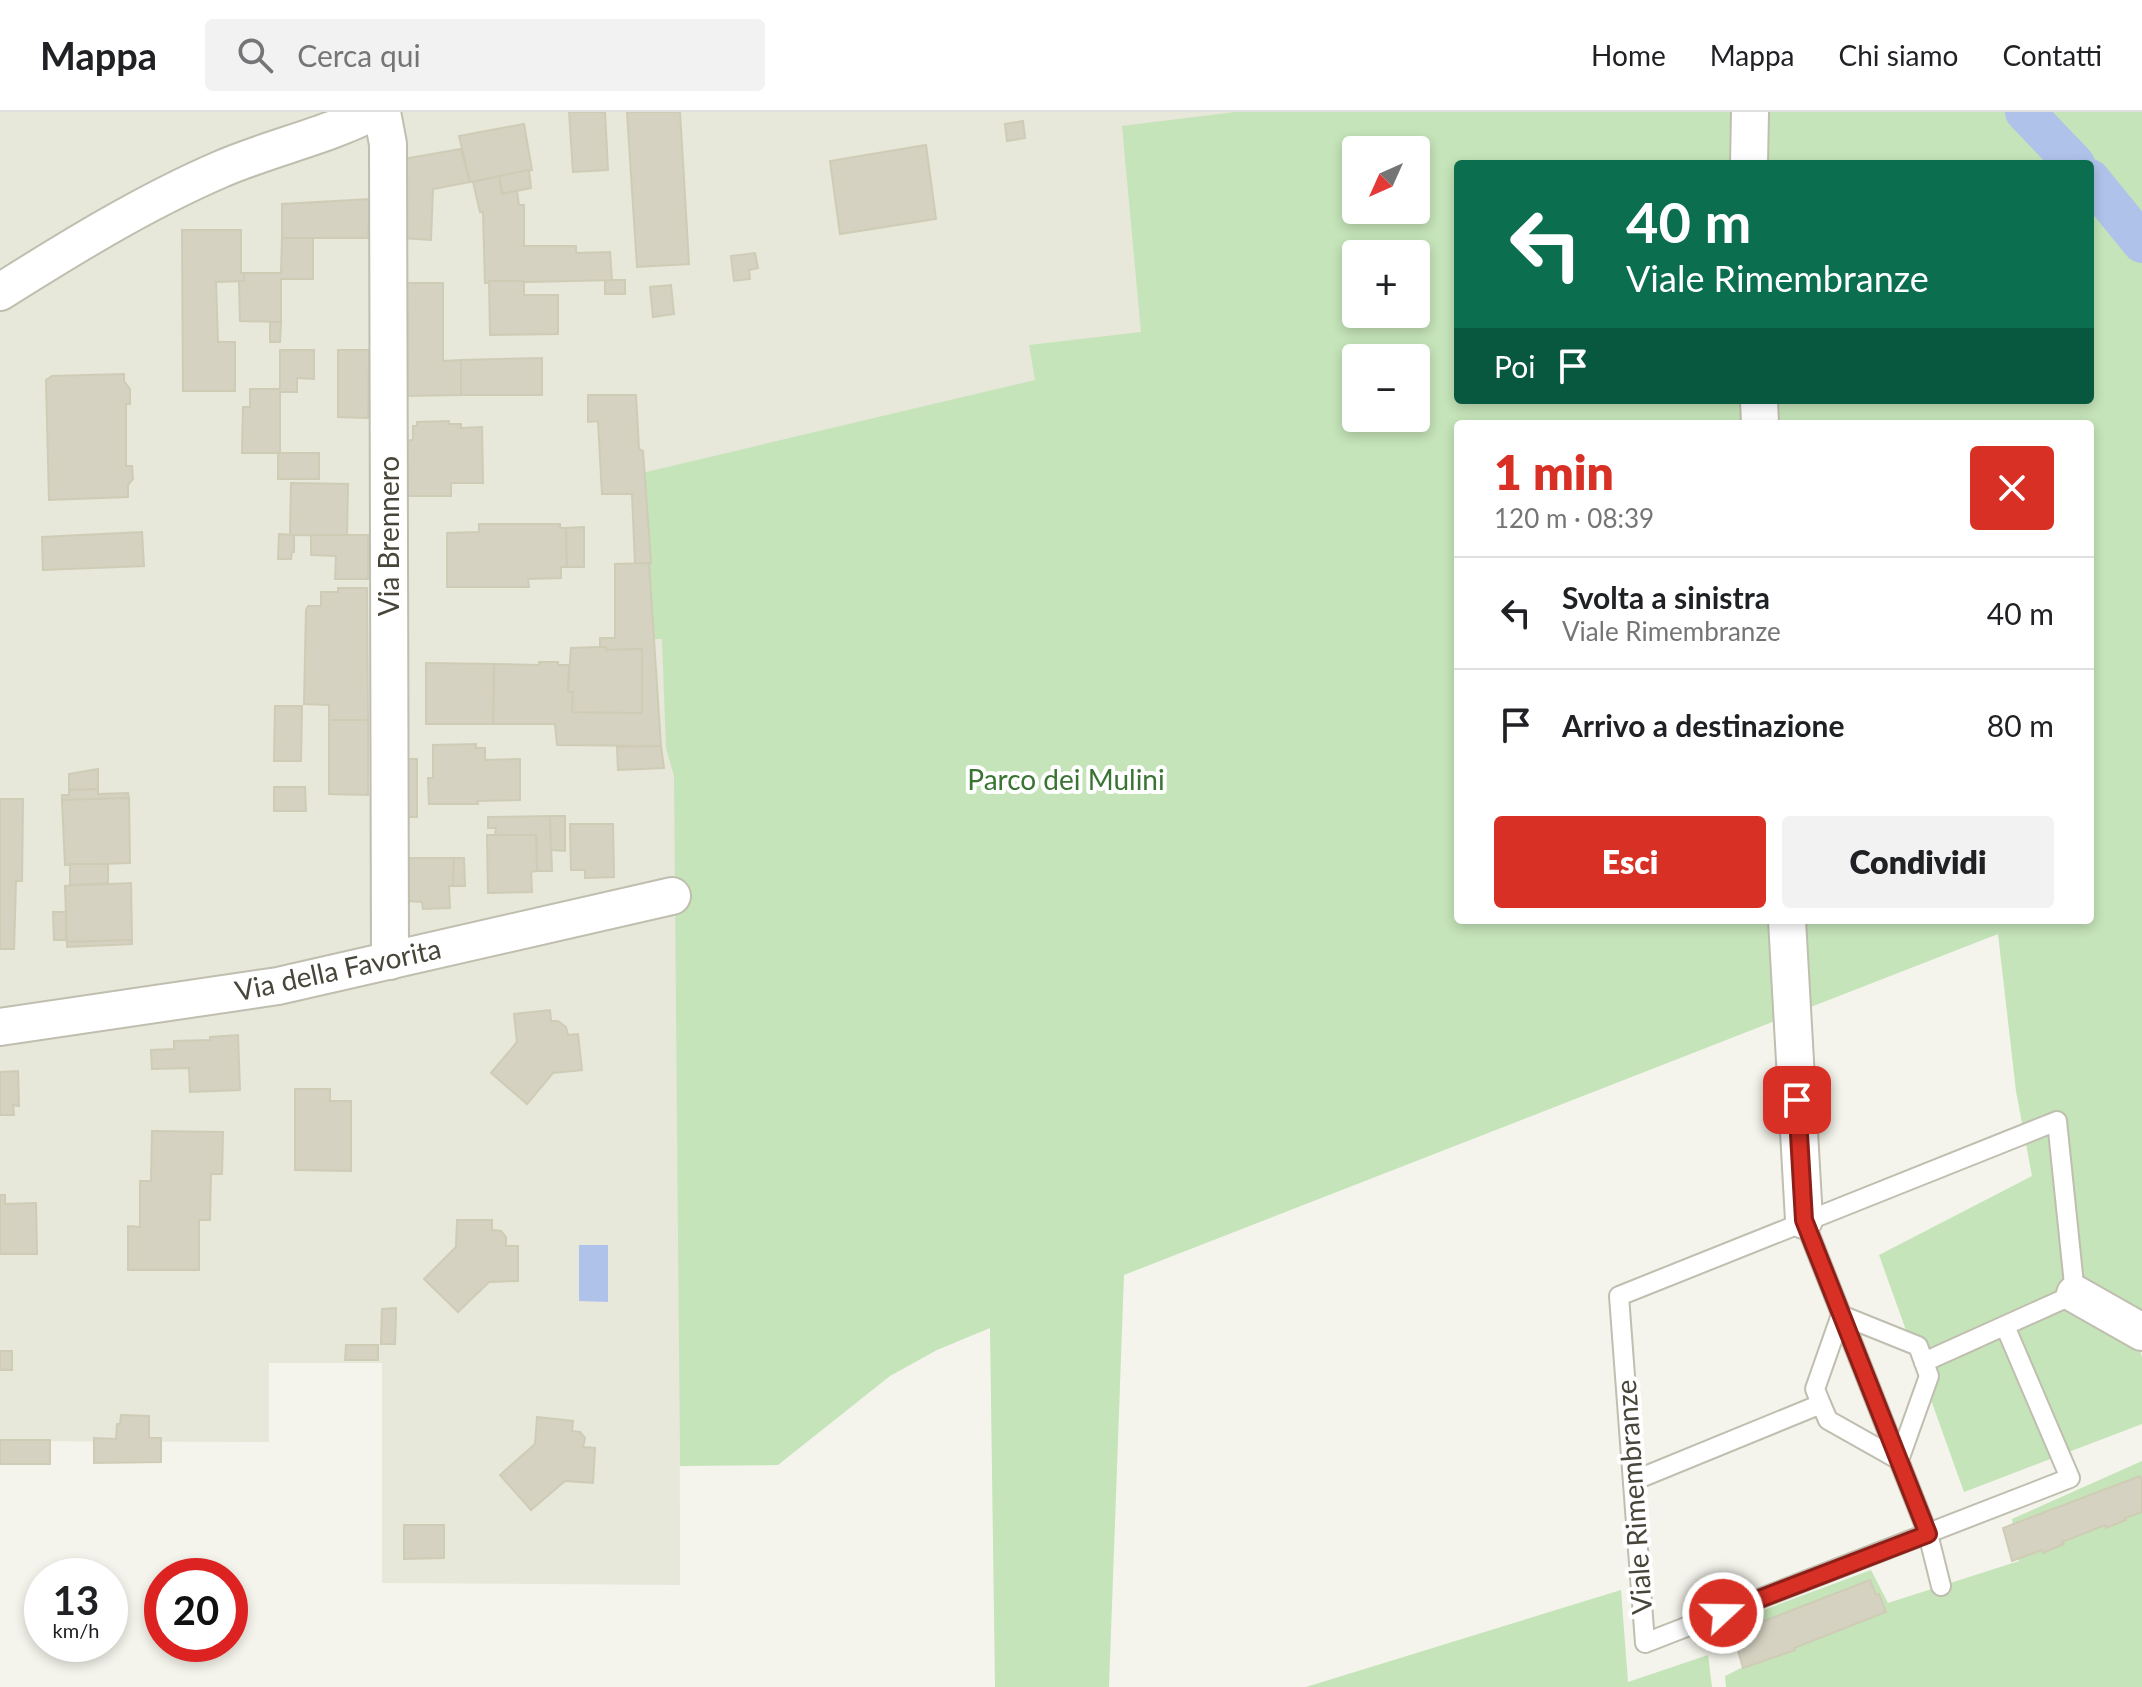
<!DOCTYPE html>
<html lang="it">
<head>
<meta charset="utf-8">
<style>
	body { margin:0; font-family:Lato,sans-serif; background:#f2f2f2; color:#202124; height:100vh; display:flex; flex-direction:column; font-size:30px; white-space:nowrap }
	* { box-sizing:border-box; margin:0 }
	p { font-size:26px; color:#757577 }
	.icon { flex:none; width:44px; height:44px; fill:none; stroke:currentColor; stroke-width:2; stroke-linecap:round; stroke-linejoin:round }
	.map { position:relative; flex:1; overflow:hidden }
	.sheet { position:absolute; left:1454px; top:308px; width:640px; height:504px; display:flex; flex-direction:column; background:#fff; border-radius:8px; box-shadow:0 4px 12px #0003 }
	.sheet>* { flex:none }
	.guide { position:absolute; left:1454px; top:48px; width:640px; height:244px; border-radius:8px; box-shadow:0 4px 12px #0003; background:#0b6e4f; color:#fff; overflow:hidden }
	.needle { width:52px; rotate:225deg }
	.fabs { position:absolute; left:1342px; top:24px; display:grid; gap:16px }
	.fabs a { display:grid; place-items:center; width:88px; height:88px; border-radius:8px; background:#fff; box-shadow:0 4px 12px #0003; font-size:40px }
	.speed { position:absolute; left:24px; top:1446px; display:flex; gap:16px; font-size:40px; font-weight:700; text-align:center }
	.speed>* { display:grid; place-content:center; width:104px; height:104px; border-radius:50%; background:#fff; box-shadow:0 4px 12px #0003; line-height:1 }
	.speed small { font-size:20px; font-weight:400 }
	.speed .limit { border:12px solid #d22; background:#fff; color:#111 }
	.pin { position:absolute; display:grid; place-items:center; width:68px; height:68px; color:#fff; margin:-34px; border-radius:16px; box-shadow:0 4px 12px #0006 }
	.me { position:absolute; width:88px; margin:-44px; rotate:69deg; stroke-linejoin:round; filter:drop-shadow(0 0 6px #0008) }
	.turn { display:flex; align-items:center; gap:28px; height:168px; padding:0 40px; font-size:36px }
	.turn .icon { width:104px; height:104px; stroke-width:2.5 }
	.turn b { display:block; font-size:56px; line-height:68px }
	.then { display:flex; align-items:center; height:76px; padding:0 40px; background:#0003; gap:16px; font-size:30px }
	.round { display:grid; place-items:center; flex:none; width:84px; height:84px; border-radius:8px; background:#f2f2f2 }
	.headline { display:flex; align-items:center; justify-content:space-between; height:136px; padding:0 40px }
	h1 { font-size:48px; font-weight:800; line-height:60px; color:#d93025 }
	.button { display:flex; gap:16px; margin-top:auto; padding:16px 40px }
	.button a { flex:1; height:92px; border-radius:8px; background:#d93025; color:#fff; font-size:32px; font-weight:800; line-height:92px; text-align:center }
	.button a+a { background:#f2f2f2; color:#202124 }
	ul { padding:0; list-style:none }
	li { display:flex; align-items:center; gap:24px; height:112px; padding:0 40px; border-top:2px solid #e0e0e0 }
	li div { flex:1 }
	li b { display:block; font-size:30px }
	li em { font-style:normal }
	header { display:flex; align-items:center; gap:48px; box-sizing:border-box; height:112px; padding:0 40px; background:#fff; border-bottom:2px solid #e0e0e0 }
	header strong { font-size:38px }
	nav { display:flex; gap:44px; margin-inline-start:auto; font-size:28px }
	.search { width:560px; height:72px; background:#f2f2f2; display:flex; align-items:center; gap:20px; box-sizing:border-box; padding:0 28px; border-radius:8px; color:#757577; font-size:30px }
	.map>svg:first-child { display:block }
</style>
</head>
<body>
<header>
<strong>Mappa</strong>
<div class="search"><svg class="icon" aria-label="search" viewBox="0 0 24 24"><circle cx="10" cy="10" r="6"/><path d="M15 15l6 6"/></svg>Cerca qui</div>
<nav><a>Home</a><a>Mappa</a><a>Chi siamo</a><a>Contatti</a></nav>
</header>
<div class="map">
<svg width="2142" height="1575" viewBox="0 0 2142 1575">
	<rect width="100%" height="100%" fill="#f4f4ec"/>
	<polygon fill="#e7e7da" points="0,0 1359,0 1356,38 1356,306 1416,306 1458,517 679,794 680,1473 382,1471 382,1251 269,1251 269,1330 0,1329"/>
	<g fill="#c5e4b9" fill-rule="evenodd">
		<path d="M1235 0H2142V1222L2137 1228 2142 1245V1312L1964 1380 1879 1143 2032 1064 2016 979 1998 822 1124 1163 1109 1575H995L990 1216 937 1238 890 1264 778 1353 680 1354 674 664 666 636 662 527H651L642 361 1035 268 1029 233 1141 220 1122 14ZM1356 38H1416V98H1356ZM1458 52H2090V288H1458ZM1356 142H1416V202H1356ZM1356 246H1416V306H1356ZM1458 312H2090V808H1458Z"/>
		<polygon points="2142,1349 2142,1575 1726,1575 1725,1564 1749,1552 1734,1509 1871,1458 1888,1491 2019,1449 2012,1407"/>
		<polygon points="1621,1478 1628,1570 1708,1543 1712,1575 1306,1575"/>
	</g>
	<polygon fill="#afc2ea" points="579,1133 608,1133 608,1190 579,1189"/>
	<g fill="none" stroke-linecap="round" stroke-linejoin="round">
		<g stroke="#afc2ea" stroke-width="40">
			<polyline points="2025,0 2075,52"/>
			<polyline points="2090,67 2142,131"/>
		</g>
	</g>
	<g fill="#d5d2c2" stroke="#cfccb6" stroke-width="2">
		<polygon points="569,0 605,0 608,58 573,60"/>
		<polygon points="627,0 680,0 689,152 637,155"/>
		<polygon points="1023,9 1025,26 1007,29 1005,12"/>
		<polygon points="524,12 532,58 470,70 459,24"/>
		<polygon points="926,33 936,107 840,122 830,49"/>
		<polygon points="461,37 470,70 433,77 431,128 402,126 403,47"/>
		<polygon points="529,58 531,76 502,82 499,64"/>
		<polygon points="499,64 502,82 517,79 519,93 524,93 524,134 576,134 576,141 610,140 612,168 485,171 483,100 480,100 473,70"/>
		<polygon points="370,87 368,126 282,126 282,92"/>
		<polygon points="182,118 241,118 241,161 244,161 244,169 216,170 218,230 235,230 235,279 183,279"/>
		<polygon points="282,126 313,126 313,167 281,167 281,210 240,209 239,169 244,169 244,161 281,161"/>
		<polygon points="755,141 758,156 749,158 750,167 734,169 731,144"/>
		<polygon points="612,168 625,168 625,182 605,182 605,169"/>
		<polygon points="489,169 524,169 524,183 558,183 558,222 490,223"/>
		<polygon points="403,171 443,171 443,249 461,248 461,283 404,284"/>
		<polygon points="671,173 674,202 653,205 650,175"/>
		<polygon points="270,210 281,210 280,230 270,230"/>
		<polygon points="280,238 314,238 314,267 297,266 297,280 280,280 280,341 319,341 319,367 278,367 278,341 242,341 243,295 250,295 250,277 280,277"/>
		<polygon points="338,238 369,238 368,306 338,305"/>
		<polygon points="542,246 542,283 461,283 461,248"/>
		<polygon points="124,262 124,269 130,277 130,292 126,292 126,354 132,354 133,367 128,373 128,385 49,388 46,268 52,264"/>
		<polygon points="588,283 636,283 639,337 643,339 651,451 635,452 632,382 602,382 598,309 588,310"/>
		<polygon points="449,309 449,312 461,312 461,316 482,315 483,371 451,371 451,384 401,384 402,329 413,328 413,314 417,314 417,310"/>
		<polygon points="291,371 348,372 347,422 349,424 290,423"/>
		<polygon points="479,412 560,412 560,416 566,416 567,455 561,455 561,466 528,467 529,475 447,475 447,421 479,420"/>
		<polygon points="584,415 584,455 567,455 566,416"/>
		<polygon points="142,420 144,454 43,458 42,425"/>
		<polygon points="279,422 294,423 294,440 292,440 291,447 278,447"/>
		<polygon points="311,423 368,423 368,467 335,467 336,444 311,443"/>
		<polygon points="649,451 661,634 557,633 555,612 493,612 494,552 539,553 539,550 558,550 558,553 569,553 568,580 573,580 572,600 642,601 642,537 606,538 606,535 600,535 600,526 615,526 615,452"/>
		<polygon points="338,476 367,476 368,608 329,608 329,593 304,592 306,498 308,494 321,494 321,480 338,480"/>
		<polygon points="600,535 606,535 606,538 642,537 642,601 572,600 573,580 568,580 571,536"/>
		<polygon points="426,551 494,552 493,612 426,612"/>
		<polygon points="275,594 302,594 301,649 274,649"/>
		<polygon points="329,608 368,608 368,683 329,682"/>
		<polygon points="476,632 476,636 485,636 485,648 520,647 520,688 477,689 478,692 429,692 428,666 433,666 433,633"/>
		<polygon points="661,634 664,656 618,658 617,635"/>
		<rect x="400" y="647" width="17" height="58"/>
		<polygon points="98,657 98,677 69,678 69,662"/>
		<polygon points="274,675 305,675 306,699 274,699"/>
		<polygon points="98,677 98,682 128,681 129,686 62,688 62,683 69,683 69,678"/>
		<polygon points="129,686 130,751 65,753 62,688"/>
		<polygon points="0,687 23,687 22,769 16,769 14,837 0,837"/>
		<polygon points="550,704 552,759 537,759 536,723 495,723 496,716 488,716 488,705"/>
		<polygon points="550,704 565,704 565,739 551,738"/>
		<polygon points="570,712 613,712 614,765 585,766 585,758 571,758"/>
		<polygon points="487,723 536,723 537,759 531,760 532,780 488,781"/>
		<polygon points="409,746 454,746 453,774 449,774 450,796 423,797 422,790 408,789"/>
		<polygon points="454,746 464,746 465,774 453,774"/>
		<polygon points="70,752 108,752 108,771 70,773"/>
		<polygon points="131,771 132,828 67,830 65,774"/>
		<polygon points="53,800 66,800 66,828 54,828"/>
		<polygon points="132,828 132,832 67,835 67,830"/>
		<polygon points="550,898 551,909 558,909 566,915 568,923 578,922 582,958 553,961 527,992 491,961 517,930 514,902"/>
		<polygon points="238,923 240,978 190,980 189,956 152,957 151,938 174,937 174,929 210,928 210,925"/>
		<polygon points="18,959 19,994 13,993 14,1003 0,1003 0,960"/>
		<polygon points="295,977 330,977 330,989 351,989 351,1059 295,1058"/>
		<polygon points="152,1019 223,1020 222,1062 211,1062 210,1108 199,1108 199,1158 128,1158 128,1114 140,1115 140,1069 151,1069"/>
		<polygon points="0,1083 5,1083 5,1092 36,1091 37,1142 0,1142"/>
		<polygon points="457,1108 492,1108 492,1118 501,1119 506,1125 506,1134 518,1134 518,1169 489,1170 458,1200 424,1167 456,1135"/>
		<polygon points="396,1196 395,1232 381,1232 382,1197"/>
		<polygon points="346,1233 378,1233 378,1248 345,1248"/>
		<rect x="0" y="1239" width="12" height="19"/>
		<polygon points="121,1303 149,1304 149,1326 161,1326 161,1350 94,1351 94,1326 116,1327 117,1312 120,1312"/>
		<polygon points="537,1305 573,1309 572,1319 580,1320 585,1326 583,1335 595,1336 593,1371 565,1369 531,1398 500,1363 535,1332"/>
		<rect x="0" y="1328" width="50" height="24"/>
		<polygon points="2140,1364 2142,1369 2142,1400 2125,1406 2126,1408 2106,1416 2105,1413 2062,1430 2064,1432 2043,1441 2042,1438 2012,1449 2003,1416"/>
		<polygon points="404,1413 444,1413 444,1446 404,1447"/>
		<polygon points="1870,1468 1876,1483 1879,1482 1886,1500 1794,1536 1795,1538 1743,1556 1733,1521"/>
	</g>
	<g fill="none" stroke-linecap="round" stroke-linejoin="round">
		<defs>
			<g id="lane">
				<polyline points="1804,1108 1928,1422 1941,1474"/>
				<polygon points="1841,1203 1918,1234 1929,1264 1899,1348 1828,1308 1821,1292 1815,1277"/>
				<polyline points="1924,1250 2075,1182 2057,1009 1619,1184 1645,1531 2070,1366 2005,1214"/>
				<polyline points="1633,1369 1821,1292"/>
			</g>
			<g id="street">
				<polyline points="382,0 388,32 390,849"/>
				<polyline points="1749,52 1750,0"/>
				<path d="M0 180C70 136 143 91 219 58 269 36 324 25 373 0"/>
				<polyline points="1759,288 1760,312"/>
				<polyline points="1787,808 1804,1108"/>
				<polyline points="0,915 278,874 672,784"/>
				<polyline points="2075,1182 2142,1220"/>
			</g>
		</defs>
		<use href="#lane" stroke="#bfbeaf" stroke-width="22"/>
		<use href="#street" stroke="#bfbeaf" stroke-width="40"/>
		<use href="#lane" stroke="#fff" stroke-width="18"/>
		<use href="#street" stroke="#fff" stroke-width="36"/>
	</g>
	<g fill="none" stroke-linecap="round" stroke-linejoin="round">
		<defs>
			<polyline id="route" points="1723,1501 1928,1422 1804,1108 1797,988"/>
		</defs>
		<use href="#route" stroke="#8d1f18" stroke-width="20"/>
		<use href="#route" stroke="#d93025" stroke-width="14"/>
	</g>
	<g text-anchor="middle" stroke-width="8" stroke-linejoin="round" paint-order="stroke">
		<g font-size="28" fill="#48463a" stroke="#fff">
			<text transform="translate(389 424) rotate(-90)" y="10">Via Brennero</text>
			<text transform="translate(338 858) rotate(-12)" y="10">Via della Favorita</text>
			<text transform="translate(1634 1385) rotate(-94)" y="10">Viale Rimembranze</text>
		</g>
		<g font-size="28" fill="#3a7433" stroke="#fff">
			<text x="1066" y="678">Parco dei Mulini</text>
		</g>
	</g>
</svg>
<div class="fabs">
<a><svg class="needle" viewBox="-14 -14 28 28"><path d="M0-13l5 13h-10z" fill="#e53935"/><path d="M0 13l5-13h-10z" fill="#757577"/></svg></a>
<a>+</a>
<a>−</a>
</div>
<div class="speed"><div>13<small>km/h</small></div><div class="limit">20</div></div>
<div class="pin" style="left:1797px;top:988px;background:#d93025"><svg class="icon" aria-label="arrive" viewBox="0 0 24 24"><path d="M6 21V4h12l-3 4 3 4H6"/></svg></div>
<svg class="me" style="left:1723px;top:1501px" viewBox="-20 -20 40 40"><circle r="17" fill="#d93025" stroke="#fff" stroke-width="3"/><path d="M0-11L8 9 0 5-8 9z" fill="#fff"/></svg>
<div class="guide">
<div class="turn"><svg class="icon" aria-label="left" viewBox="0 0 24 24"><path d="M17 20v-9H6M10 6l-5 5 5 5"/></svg><div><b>40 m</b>Viale Rimembranze</div></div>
<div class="then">Poi<svg class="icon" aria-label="arrive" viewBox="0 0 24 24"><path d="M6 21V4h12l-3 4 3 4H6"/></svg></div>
</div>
<section class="sheet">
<div class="headline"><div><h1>1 min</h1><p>120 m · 08:39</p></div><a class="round" style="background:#d93025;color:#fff"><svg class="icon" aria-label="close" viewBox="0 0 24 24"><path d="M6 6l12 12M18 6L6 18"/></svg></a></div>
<ul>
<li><svg class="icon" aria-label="left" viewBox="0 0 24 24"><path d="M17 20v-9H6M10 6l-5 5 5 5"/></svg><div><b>Svolta a sinistra</b><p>Viale Rimembranze</p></div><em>40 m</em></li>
<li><svg class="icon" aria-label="arrive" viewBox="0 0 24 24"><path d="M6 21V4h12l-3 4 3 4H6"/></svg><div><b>Arrivo a destinazione</b></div><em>80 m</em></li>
</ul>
<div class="button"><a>Esci</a><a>Condividi</a></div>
</section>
</div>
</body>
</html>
